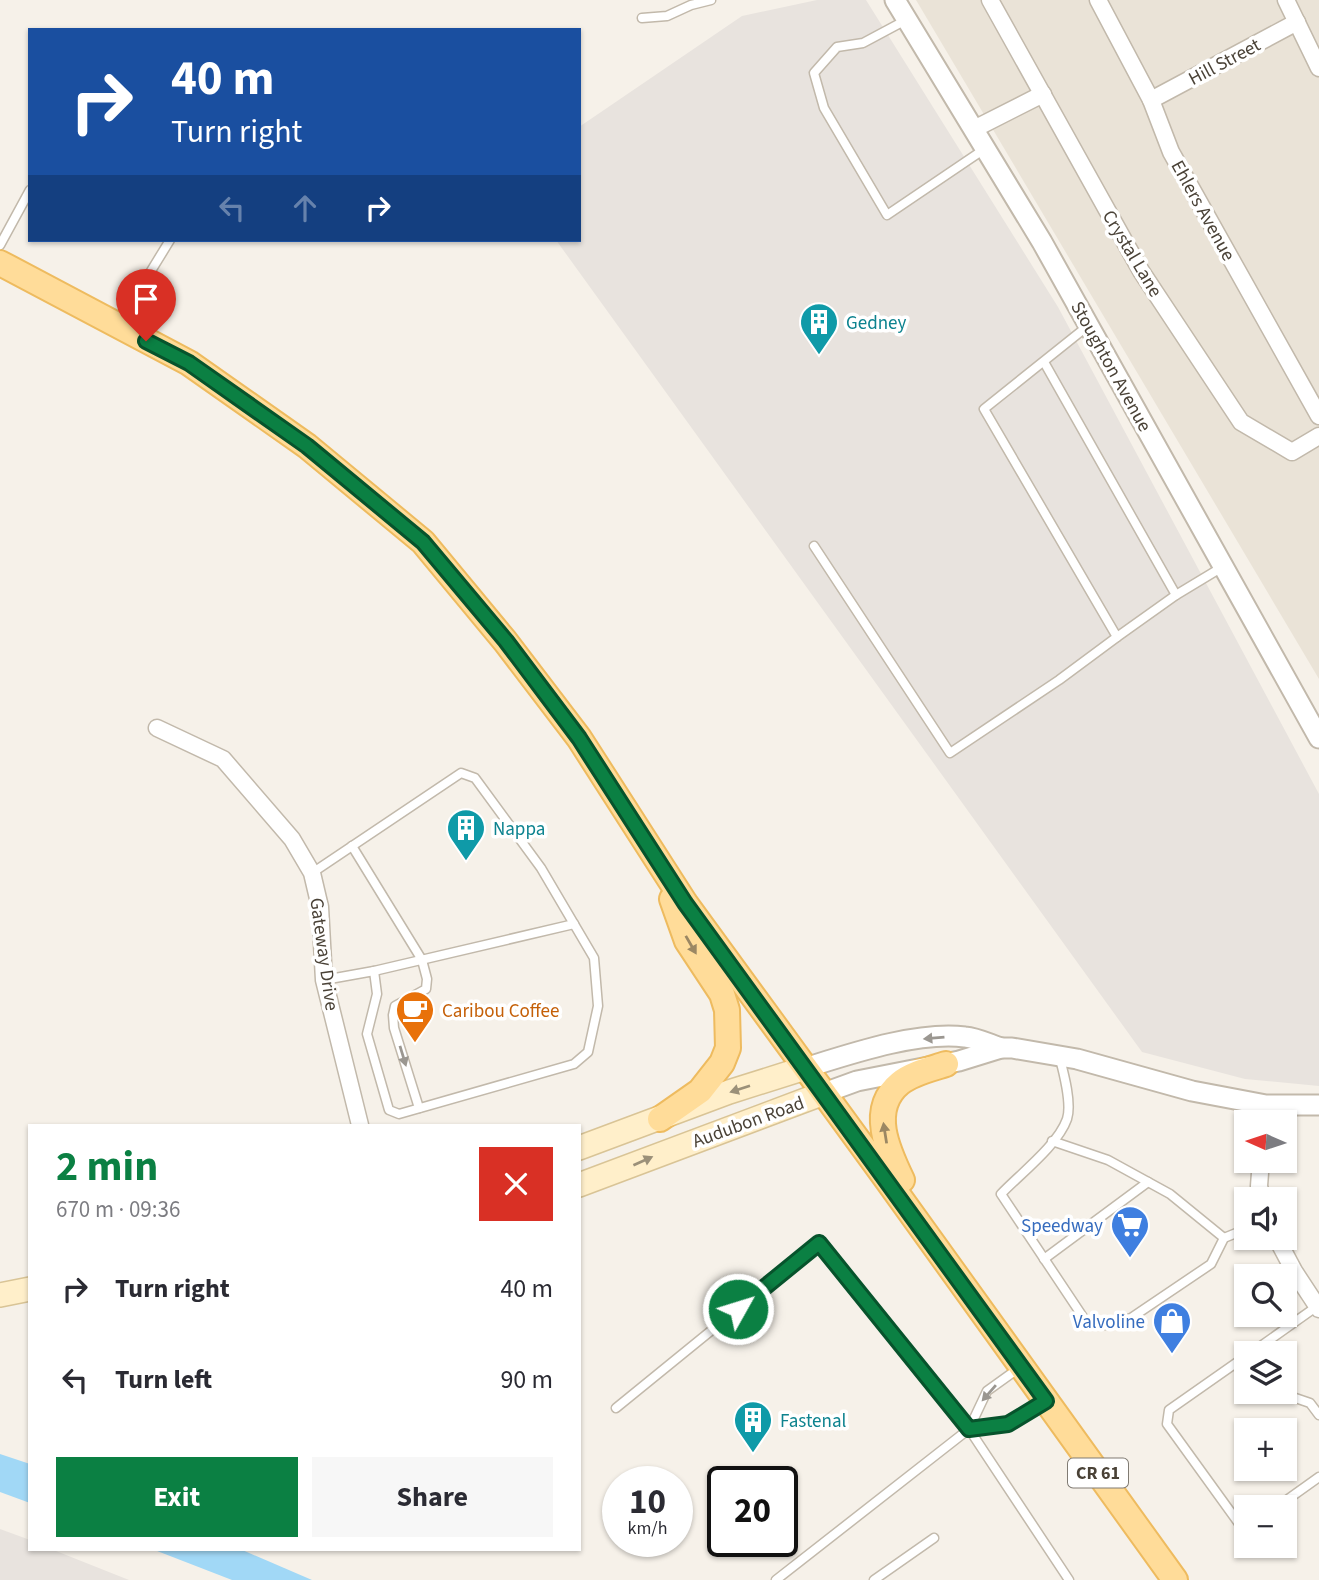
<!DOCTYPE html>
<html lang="en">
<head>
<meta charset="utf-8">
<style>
	body { margin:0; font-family:"Source Sans 3",sans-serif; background:#f7f7f7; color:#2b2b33; height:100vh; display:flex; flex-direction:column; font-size:26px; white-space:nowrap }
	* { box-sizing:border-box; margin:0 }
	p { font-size:23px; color:#7c7c81 }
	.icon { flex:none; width:38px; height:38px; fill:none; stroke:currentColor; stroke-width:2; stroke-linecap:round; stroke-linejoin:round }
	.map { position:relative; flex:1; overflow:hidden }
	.details { position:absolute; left:28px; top:1124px; width:553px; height:427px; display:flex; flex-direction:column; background:#fff; border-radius:0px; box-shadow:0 2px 5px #0004 }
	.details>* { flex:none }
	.banner { position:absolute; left:28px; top:28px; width:553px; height:214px; border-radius:0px; box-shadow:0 2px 5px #0004; background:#1a4fa0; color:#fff; overflow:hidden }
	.needle { width:46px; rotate:273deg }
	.tools { position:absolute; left:1234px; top:1110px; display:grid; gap:14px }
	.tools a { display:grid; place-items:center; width:63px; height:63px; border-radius:0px; background:#fff; box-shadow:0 2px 5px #0004; font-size:35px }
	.speed { position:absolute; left:602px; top:1466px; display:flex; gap:14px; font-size:35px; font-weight:700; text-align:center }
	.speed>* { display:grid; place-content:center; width:91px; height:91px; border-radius:50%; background:#fff; box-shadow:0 2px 5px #0004; line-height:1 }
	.speed small { font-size:18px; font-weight:400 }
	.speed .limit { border:4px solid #111; border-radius:10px; background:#fff; color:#111 }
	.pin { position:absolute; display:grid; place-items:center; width:60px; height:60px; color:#fff; margin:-72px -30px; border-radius:50% 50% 50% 0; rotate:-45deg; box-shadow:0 0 7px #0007 }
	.pin .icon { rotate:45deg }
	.me { position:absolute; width:77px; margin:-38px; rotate:51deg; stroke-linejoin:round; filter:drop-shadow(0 0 5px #0008) }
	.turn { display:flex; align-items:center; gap:24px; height:147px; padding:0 28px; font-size:32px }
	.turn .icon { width:91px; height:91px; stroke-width:2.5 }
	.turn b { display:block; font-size:49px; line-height:60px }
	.lanes { display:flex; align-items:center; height:66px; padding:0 28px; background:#0003; justify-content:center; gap:35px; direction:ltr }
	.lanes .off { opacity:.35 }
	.round { display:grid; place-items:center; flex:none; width:74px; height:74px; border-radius:0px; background:#f7f7f7 }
	.head { display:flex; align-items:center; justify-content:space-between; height:119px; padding:0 28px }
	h1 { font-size:42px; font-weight:700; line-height:52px; color:#0b8043 }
	.action { display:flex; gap:14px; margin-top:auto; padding:14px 28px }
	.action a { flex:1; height:80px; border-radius:0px; background:#0b8043; color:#fff; font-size:28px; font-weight:700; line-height:80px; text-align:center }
	.action a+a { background:#f7f7f7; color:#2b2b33 }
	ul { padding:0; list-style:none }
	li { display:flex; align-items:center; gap:21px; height:91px; padding:0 28px }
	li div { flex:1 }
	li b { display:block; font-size:26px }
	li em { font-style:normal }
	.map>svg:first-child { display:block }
</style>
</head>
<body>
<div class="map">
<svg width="1319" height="1580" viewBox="0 0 1319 1580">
	<rect width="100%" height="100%" fill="#f6f1e9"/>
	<polygon fill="#eae3d7" points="916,0 1319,0 1319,679"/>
	<g fill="#e8e3de">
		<polygon points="817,0 866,0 1058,307 1319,794 1319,1086 1245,1079 1142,1052 556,240 579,240 579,127 742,16"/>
		<polygon points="0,1529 30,1540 30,1549 51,1549 129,1580 0,1580"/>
	</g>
	<g fill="#a1d8f6">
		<polygon points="0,1454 30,1464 30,1503 0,1492"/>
		<polygon points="152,1549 240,1549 312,1580 232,1580"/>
	</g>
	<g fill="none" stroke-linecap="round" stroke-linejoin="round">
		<defs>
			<g id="service">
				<polyline points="642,18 667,16 691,5 711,0"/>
				<polyline points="906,20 863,43 837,47 814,73 824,108 887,215 986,148"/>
				<polyline points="0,245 30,190"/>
				<polyline points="125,327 151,271 170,240"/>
				<polyline points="1044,362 1176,595 1117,637"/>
				<polyline points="814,546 950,753 1059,680 1117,637 984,409 1089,325"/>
				<polyline points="1176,595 1224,566"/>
				<polyline points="352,846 422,960 427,979 426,989 395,1006 393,1015 394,1028 419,1108"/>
				<polyline points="312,873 461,773 475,778 541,868 594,958 598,1006 588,1052 574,1064 399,1114 389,1110 367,1034 377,994 374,971 324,980"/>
				<polyline points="374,971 574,924"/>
				<path d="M1060 1059C1064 1074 1072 1104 1067 1119 1058 1145 1020 1174 1001 1194L1085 1320 1105 1325 1131 1318 1211 1264 1224 1238 1246 1229"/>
				<polyline points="1052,1141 1108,1160 1170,1194 1224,1238"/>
				<polyline points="1044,1259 1148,1182"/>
				<polyline points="1251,1353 1316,1307"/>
				<polyline points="1246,1356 1169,1410 1167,1424 1240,1525 1246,1525"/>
				<polyline points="1275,1391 1310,1403 1319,1415"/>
				<polyline points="616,1408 819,1243 969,1429 1069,1580"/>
				<polyline points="969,1429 1008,1424 1043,1403"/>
				<polyline points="1277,1507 1319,1477"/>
				<polyline points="776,1580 969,1429 987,1391 1019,1368"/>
				<polyline points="874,1580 934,1538"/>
			</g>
			<g id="minor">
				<polyline points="990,0 1141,271 1241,422 1292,452 1319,436"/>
				<polyline points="1098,0 1151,100 1171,152 1319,416"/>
				<polyline points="1286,0 1319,68"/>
				<polyline points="1151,100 1297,22"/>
				<polyline points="974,129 1043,94"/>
				<polyline points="157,728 223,759 292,839 312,873 320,907 324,980 360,1125"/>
				<polyline points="1264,1122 1266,1105"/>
				<polyline points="1261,1160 1259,1186 1262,1199"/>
				<polyline points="1276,1237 1294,1271 1319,1309"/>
			</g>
			<g id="tertiary">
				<polyline points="895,0 1042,242 1319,738"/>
				<path d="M805 1068C850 1054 917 1031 965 1037 977 1038 989 1044 1001 1048"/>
				<polyline points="824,1093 857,1081 959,1061 1001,1048 1012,1048 1077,1059 1192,1091 1266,1105 1319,1105"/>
			</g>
			<g id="secondary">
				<polyline points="579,1148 729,1092 805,1068"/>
				<polyline points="579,1185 824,1093"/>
				<polyline points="0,1295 30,1289"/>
			</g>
			<g id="primary">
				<polyline points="0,263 189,363 307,446 423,542 505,641 579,738 685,903 885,1177 1175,1580"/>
				<polyline points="660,1119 700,1091 722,1063 728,1048 727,1010 722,994 687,941 672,899"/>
				<path d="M902 1180C888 1151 868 1109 900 1083 912 1073 931 1069 946 1064"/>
			</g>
		</defs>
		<use href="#service" stroke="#c2b9ab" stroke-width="11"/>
		<use href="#minor" stroke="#c2b9ab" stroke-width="19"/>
		<use href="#tertiary" stroke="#c2b9ab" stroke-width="23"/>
		<use href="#secondary" stroke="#d9c496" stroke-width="26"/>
		<use href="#primary" stroke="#eebb5f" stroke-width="28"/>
		<use href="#service" stroke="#fff" stroke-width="8"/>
		<use href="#minor" stroke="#fff" stroke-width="16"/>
		<use href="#tertiary" stroke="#fff" stroke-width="19"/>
		<use href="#secondary" stroke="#ffefca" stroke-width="23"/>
		<use href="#primary" stroke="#ffdc99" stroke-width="24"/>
	</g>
	<defs><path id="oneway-solid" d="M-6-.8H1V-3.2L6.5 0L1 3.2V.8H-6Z" transform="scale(1.75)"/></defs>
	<g fill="#9b8763">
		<use href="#oneway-solid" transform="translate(691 945) rotate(60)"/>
		<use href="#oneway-solid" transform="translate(885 1133) rotate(-99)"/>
	</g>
	<g fill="#9b9791">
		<use href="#oneway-solid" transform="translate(934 1038) rotate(175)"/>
		<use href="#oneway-solid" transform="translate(403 1056) rotate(73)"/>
		<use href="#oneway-solid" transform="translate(989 1393) rotate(131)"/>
	</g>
	<g fill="#9b9079">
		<use href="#oneway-solid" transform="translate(740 1089) rotate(162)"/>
		<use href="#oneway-solid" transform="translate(643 1161) rotate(-24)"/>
	</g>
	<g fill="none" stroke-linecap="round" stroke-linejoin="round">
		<defs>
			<polyline id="route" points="146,341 189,363 307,446 423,542 506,641 579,738 685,903 1046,1401 1008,1424 969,1429 819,1243 738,1309"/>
		</defs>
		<use href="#route" stroke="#07532c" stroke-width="18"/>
		<use href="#route" stroke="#0b8043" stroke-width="12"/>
	</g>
	<defs>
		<symbol id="building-pin" viewBox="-11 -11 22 30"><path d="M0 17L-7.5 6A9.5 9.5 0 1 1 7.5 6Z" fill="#0f9aa8" stroke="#fff"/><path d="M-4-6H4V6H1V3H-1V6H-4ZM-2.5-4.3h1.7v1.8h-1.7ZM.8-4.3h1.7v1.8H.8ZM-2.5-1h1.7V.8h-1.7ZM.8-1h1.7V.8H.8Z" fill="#fff"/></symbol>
		<symbol id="cafe-pin" viewBox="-11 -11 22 30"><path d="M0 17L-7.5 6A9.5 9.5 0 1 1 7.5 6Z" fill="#e8710a" stroke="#fff"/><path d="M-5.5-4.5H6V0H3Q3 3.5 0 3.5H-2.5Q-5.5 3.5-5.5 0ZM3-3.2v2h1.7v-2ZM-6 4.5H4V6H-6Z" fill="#fff"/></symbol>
		<symbol id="supermarket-pin" viewBox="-11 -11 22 30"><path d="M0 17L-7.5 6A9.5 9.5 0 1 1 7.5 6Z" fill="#3f7fe0" stroke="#fff"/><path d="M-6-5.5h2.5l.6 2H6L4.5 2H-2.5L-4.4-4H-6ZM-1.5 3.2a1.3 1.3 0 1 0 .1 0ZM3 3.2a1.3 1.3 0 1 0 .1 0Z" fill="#fff"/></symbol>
		<symbol id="shop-pin" viewBox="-11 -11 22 30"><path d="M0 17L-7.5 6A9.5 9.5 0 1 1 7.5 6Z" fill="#3f7fe0" stroke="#fff"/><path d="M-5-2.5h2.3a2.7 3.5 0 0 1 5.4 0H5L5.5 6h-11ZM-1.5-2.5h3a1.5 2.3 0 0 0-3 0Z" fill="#fff"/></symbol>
	</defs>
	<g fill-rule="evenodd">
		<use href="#building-pin" x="797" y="300" width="44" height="60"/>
		<use href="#building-pin" x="444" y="806" width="44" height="60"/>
		<use href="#cafe-pin" x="393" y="988" width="44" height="60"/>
		<use href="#supermarket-pin" x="1108" y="1203" width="44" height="60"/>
		<use href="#shop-pin" x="1150" y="1299" width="44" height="60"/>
		<use href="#building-pin" x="731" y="1398" width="44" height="60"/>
	</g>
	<g text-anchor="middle" stroke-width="7" stroke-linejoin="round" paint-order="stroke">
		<rect fill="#fff" stroke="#807b73" stroke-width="2" x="1068" y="1458.5" width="60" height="29" rx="5"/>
		<g font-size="18" font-weight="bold" fill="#4a4237">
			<text x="1098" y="1479">CR 61</text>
		</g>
		<g font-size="19" fill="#4a4237" stroke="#fff">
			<text transform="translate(1224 61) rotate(-28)" y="7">Hill Street</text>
			<text transform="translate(1204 210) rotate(61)" y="7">Ehlers Avenue</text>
			<text transform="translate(1133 253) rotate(59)" y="7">Crystal Lane</text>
			<text transform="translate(1112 366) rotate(61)" y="7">Stoughton Avenue</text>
			<text transform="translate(325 954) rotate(82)" y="7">Gateway Drive</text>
			<text transform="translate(748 1121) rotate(-20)" y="7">Audubon Road</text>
		</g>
		<g font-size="19" fill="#0d838f" stroke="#fff" text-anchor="start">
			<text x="846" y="329">Gedney</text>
			<text x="493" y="835">Nappa</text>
			<text x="780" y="1427">Fastenal</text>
		</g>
		<g font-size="19" fill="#c56008" stroke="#fff" text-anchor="start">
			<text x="442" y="1017">Caribou Coffee</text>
		</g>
		<g font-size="19" fill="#366cbe" stroke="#fff" text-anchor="end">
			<text x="1103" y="1232">Speedway</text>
			<text x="1145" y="1328">Valvoline</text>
		</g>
	</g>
</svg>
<div class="tools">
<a><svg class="needle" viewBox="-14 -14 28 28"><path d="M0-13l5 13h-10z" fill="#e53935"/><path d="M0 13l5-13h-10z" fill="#7c7c81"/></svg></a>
<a><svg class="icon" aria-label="sound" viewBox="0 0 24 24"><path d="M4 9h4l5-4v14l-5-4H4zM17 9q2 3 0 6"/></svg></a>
<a><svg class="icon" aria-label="search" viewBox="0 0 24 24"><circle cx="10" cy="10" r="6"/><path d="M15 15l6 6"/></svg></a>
<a><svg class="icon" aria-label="layers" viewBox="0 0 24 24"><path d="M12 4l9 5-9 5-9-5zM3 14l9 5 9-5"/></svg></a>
<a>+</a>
<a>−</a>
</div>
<div class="speed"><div>10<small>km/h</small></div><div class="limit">20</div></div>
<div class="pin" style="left:146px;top:341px;background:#d93025"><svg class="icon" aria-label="arrive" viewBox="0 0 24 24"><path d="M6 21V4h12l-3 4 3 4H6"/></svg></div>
<svg class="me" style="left:738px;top:1309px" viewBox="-20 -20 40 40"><circle r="17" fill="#0b8043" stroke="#fff" stroke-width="3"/><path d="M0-11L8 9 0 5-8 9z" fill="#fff"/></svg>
<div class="banner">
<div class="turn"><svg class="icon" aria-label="right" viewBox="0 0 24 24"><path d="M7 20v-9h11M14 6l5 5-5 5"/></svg><div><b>40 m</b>Turn right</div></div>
<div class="lanes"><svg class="icon off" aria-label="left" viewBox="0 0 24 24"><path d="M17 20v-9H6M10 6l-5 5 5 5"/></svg><svg class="icon off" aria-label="ahead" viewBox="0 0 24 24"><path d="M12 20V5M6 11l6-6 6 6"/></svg><svg class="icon" aria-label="right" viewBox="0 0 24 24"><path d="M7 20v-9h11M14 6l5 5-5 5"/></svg></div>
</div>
<section class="details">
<div class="head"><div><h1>2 min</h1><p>670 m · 09:36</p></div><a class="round" style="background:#d93025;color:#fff"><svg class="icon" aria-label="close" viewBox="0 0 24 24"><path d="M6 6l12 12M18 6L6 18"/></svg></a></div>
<ul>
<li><svg class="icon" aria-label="right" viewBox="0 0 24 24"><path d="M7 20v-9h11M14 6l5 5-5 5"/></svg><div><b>Turn right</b></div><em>40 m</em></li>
<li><svg class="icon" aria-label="left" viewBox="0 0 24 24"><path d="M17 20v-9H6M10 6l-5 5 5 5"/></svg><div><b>Turn left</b></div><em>90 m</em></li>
</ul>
<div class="action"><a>Exit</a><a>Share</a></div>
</section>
</div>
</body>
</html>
